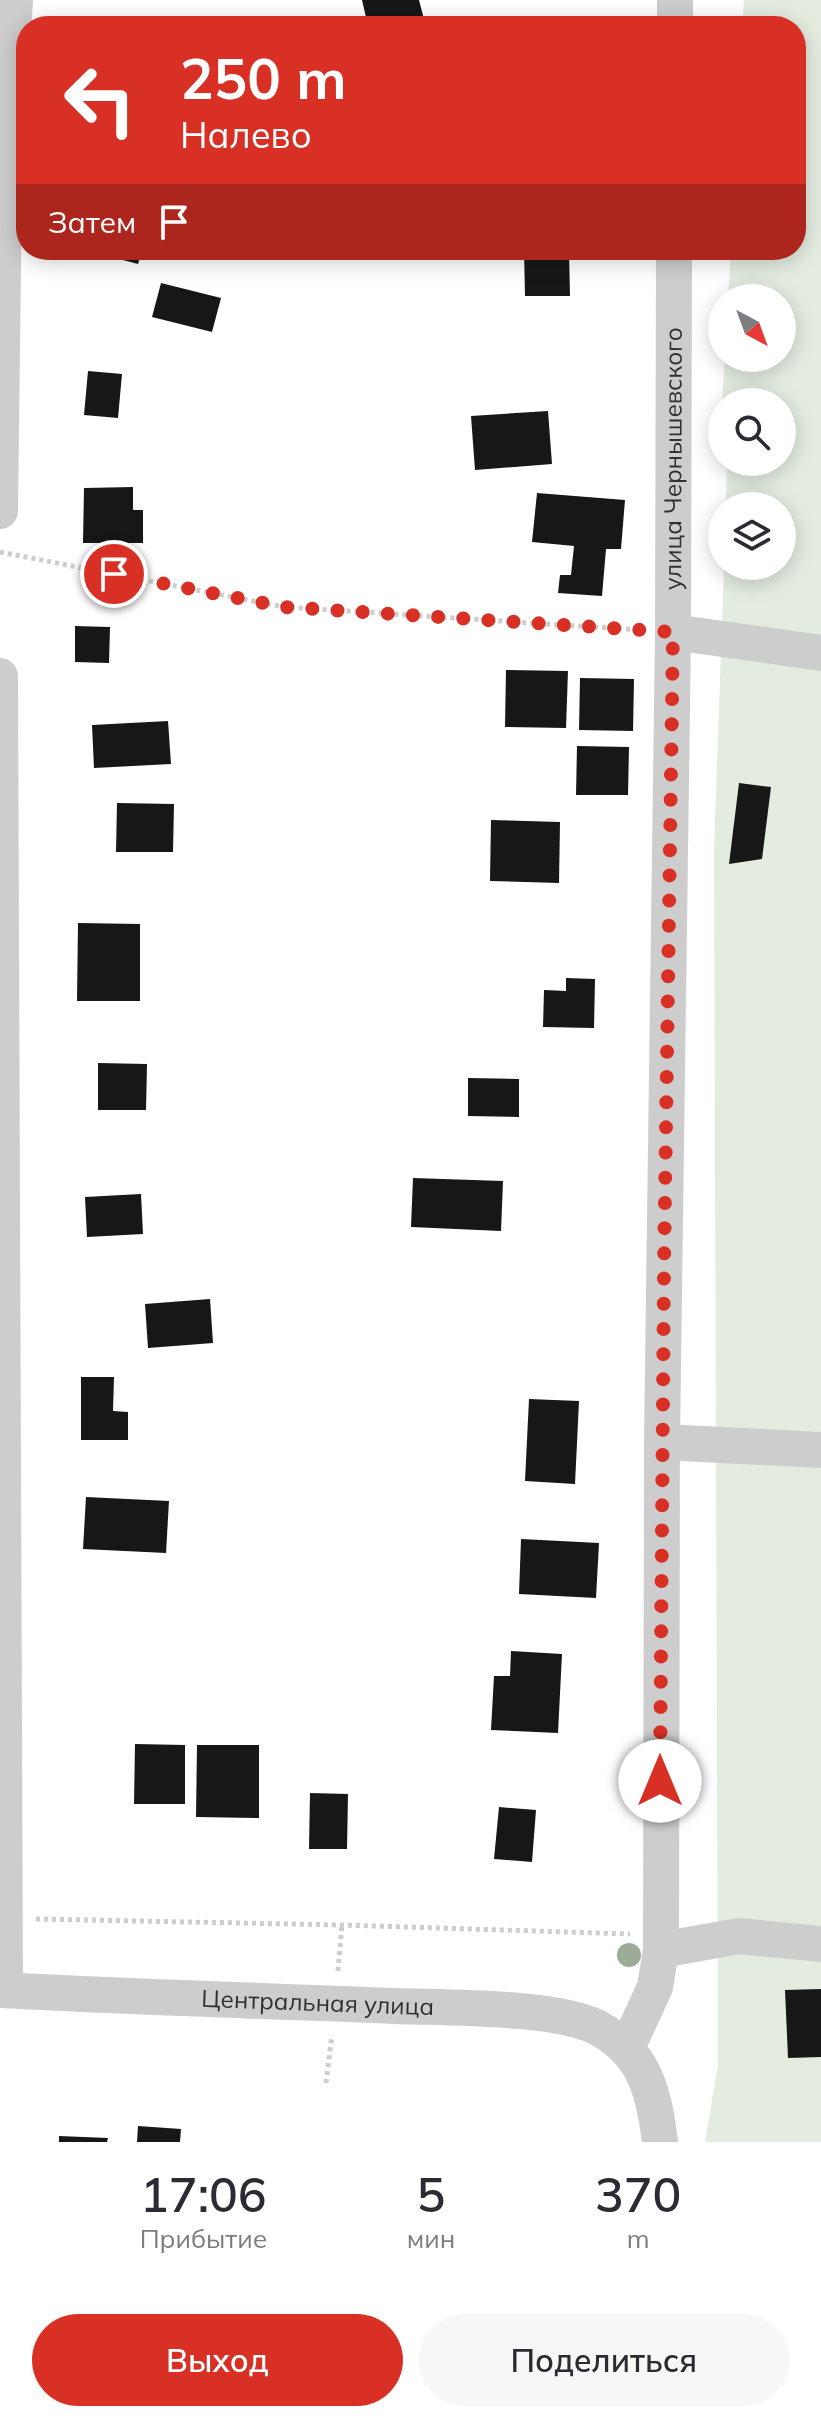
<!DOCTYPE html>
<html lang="ru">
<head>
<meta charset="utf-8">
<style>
	body { margin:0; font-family:Mulish,sans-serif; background:#f7f7f7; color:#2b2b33; height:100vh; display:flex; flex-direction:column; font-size:30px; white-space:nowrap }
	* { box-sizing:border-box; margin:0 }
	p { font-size:26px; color:#7c7c81 }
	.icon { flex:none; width:44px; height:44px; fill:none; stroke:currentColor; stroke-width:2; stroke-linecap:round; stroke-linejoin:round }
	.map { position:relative; height:2142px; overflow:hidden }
	.sheet { display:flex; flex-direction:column; background:#fff; flex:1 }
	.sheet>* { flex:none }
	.top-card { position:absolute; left:16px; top:16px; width:790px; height:244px; border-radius:32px; box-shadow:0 4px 20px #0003; background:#d93025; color:#fff; overflow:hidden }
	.needle { width:52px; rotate:139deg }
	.buttons { position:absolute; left:708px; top:284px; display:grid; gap:16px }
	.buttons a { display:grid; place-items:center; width:88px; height:88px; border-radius:50%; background:#fff; box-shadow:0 4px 20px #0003; font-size:40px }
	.pin { position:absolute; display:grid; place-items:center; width:68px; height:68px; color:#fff; margin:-34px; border:4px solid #fff; border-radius:50%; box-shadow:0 2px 8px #0007 }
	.me { position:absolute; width:88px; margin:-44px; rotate:0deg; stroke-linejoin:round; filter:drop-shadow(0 0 6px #0008) }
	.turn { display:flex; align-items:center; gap:28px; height:168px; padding:0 32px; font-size:36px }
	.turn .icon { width:104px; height:104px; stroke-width:2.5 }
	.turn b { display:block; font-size:56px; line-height:68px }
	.then { display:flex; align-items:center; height:76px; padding:0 32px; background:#0003; gap:16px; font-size:30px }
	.eta { display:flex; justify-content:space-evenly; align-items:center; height:136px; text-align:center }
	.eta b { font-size:48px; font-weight:600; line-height:56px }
	.cta { display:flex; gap:16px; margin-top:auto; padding:16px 32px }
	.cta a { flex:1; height:92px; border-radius:48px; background:#d93025; color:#fff; font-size:32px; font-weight:600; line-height:92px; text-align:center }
	.cta a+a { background:#f7f7f7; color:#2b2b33 }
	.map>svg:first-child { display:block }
</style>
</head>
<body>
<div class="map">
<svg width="821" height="2142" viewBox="0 0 821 2142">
	<rect width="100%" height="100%" fill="#fff"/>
	<polygon fill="#e4ece0" points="744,0 821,0 821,2142 705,2142 718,2065 714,850 724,566 782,566 782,506 726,506 727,462 782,462 782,402 722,402 725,358 782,358 782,298 728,298 731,250 796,250 796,26 742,26"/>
	<g fill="#171717">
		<polygon points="362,0 419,0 424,19 396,26 368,26"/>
		<polygon points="105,250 142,250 138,264 104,255"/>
		<polygon points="524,250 569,250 570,296 525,296"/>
		<polygon points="161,283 221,298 212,332 152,317"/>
		<polygon points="88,371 122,374 118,418 84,415"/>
		<polygon points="548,411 552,464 475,470 471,416"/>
		<polygon points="133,487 133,510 143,510 143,543 83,543 84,488"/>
		<polygon points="537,493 625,500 621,549 606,549 602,596 558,593 560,575 571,575 574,546 532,542"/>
		<polygon points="75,626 110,627 109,663 75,662"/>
		<polygon points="506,670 568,671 566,728 505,727"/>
		<polygon points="580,678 634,679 633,731 579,730"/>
		<polygon points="168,721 171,764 94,768 92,725"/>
		<polygon points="577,746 629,747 628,795 576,795"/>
		<polygon points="739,783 771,787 762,859 729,864"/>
		<polygon points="117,803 174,804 173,852 116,852"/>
		<polygon points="491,820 560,822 559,883 490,881"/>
		<polygon points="78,923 140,924 140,1001 77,1001"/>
		<polygon points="566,978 595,979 594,1028 543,1027 544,990 566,991"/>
		<polygon points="98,1063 147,1064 146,1110 98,1110"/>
		<polygon points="468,1078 519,1079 519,1117 468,1116"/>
		<polygon points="413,1178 503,1181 501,1231 411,1227"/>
		<polygon points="141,1194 143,1234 87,1237 85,1197"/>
		<polygon points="210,1299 213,1343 148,1348 145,1304"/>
		<polygon points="81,1377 114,1377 113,1411 128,1412 128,1440 81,1440"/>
		<polygon points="529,1399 579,1401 575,1484 525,1481"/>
		<polygon points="86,1497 169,1501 166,1553 83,1549"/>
		<polygon points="521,1539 599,1543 596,1598 519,1594"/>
		<polygon points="511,1651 562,1654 558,1733 491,1730 494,1676 510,1676"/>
		<polygon points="135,1744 185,1745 185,1804 134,1804"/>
		<polygon points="197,1745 259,1745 259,1818 196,1817"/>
		<polygon points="310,1793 348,1794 347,1849 309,1849"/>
		<polygon points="499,1807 536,1810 532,1862 494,1859"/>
		<polygon points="821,1989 821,2057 788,2058 785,1990"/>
		<polygon points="138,2126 181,2129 180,2142 137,2142"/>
		<polygon points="59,2136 108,2138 107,2142 59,2142"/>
	</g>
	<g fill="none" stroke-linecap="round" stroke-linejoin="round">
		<g stroke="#cdcdcd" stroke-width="5" stroke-dasharray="4 4" stroke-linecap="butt">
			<polyline points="0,552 284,607 640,630"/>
			<polyline points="36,1919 342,1925 630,1934"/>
			<polyline points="338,1971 342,1925"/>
			<polyline points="326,2083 332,2035"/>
		</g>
		<g stroke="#cdcdcd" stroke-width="36">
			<polyline points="675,26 675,0"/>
			<polyline points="0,511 4,189 15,0"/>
			<polyline points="673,632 821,653"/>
			<polyline points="0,676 5,1990"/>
			<polyline points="662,1442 821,1450"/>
			<polyline points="661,1950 739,1936 821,1944"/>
			<path id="s1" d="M0 1990C132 1997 264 2001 396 2006 446 2008 560 2006 600 2029 646 2055 654 2094 660 2142"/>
			<path id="s2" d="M627 2048 655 1987 661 1950 662 1442 673 632 674 250"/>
		</g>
	</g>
	<circle fill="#9dac96" cx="629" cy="1955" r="12"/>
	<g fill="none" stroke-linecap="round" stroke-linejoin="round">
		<polyline stroke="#d93025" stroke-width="14" stroke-dasharray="0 25.2" points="114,574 284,607 673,632 664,1269 660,1781"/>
	</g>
	<g text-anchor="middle" stroke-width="8" stroke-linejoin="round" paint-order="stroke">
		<g font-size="24" fill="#303030" stroke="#fff">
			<text dy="8" stroke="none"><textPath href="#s2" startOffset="1596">улица Чернышевского</textPath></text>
			<text dy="8" stroke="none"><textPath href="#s1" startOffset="318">Центральная улица</textPath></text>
		</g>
	</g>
</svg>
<div class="buttons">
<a><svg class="needle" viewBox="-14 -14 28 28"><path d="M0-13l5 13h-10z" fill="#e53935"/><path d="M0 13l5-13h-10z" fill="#7c7c81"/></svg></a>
<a><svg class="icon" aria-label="search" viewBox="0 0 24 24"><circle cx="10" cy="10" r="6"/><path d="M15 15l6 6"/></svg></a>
<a><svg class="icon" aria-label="layers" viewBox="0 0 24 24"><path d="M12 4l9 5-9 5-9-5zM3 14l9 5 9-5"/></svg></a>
</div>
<div class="pin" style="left:114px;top:574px;background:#d93025"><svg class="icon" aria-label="arrive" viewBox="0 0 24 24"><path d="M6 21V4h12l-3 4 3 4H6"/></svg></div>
<svg class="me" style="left:660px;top:1781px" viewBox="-20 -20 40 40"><circle r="19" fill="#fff"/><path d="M0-13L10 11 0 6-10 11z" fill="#d93025"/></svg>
<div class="top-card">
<div class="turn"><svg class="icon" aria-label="left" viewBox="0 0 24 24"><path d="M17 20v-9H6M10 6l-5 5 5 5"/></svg><div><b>250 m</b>Налево</div></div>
<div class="then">Затем<svg class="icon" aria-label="arrive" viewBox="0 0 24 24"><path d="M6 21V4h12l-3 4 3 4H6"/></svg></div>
</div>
</div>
<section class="sheet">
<div class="eta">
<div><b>17:06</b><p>Прибытие</p></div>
<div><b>5</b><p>мин</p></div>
<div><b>370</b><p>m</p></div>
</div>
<div class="cta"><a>Выход</a><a>Поделиться</a></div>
</section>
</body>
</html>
